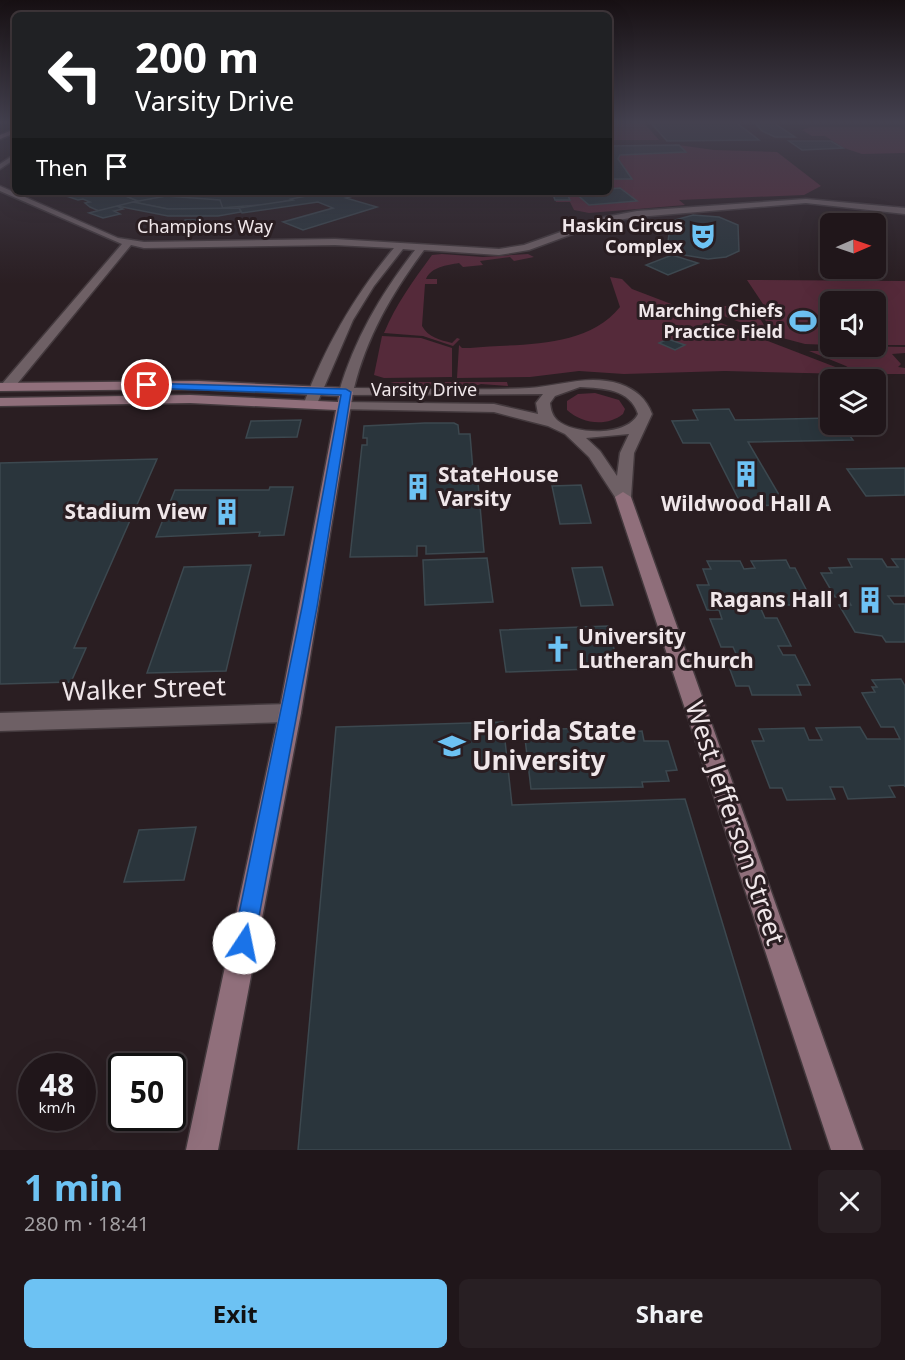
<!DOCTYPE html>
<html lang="en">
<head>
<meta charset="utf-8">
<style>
	body { margin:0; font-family:"Noto Sans",sans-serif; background:#281f23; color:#f1f3f6; height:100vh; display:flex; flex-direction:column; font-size:22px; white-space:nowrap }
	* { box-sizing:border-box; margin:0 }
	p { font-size:20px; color:#a29fa2 }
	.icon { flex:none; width:33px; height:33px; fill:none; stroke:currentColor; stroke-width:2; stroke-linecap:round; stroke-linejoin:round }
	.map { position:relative; height:1150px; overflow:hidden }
	.drawer { display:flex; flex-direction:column; background:#20161a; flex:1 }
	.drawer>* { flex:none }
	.top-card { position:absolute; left:12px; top:12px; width:600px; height:183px; border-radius:9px; box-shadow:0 6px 24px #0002,0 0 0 2px #3d3539; background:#202124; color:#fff; overflow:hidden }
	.needle { width:39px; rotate:88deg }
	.buttons { position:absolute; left:820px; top:213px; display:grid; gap:12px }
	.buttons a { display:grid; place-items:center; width:66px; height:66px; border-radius:9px; background:#20161a; box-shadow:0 6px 24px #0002,0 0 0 2px #3d3539; font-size:30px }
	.speed { position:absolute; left:18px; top:1053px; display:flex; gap:12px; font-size:30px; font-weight:700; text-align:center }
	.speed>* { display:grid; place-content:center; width:78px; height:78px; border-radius:50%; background:#20161a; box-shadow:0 6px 24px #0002,0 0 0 2px #3d3539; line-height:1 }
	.speed small { font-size:15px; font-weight:400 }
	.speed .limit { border:3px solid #111; border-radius:9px; background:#fff; color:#111 }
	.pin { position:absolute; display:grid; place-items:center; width:51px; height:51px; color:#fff; margin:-26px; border:3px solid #fff; border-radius:50%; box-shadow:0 2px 6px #0007 }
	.me { position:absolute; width:66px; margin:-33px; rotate:11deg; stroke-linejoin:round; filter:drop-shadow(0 0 4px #0008) }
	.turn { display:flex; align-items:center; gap:21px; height:126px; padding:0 24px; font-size:27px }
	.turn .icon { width:78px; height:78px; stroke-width:2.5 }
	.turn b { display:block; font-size:42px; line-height:51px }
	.then { display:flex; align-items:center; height:57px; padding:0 24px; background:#0003; gap:12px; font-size:22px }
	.round { display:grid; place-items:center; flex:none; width:63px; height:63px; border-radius:9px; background:#281f23 }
	.summary { display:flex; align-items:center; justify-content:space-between; height:102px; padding:0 24px }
	h1 { font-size:36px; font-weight:700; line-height:45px; color:#6dc2f3 }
	.action { display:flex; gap:12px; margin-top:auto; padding:12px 24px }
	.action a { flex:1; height:69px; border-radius:9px; background:#6dc2f3; color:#111; font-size:24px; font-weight:700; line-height:69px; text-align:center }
	.action a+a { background:#281f23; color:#f1f3f6 }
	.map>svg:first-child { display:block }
</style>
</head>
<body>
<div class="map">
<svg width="905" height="1150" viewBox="0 0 905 1150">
	<rect width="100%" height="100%" fill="#2a1e22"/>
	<g fill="#552a3a">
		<polygon points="609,123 644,123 659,140 609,140"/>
		<polygon points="810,127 899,127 905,130 905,153 862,154 844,148 825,136 812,136 802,130"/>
		<polygon points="678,145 714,150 777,152 821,186 804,195 679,200 685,205 589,213 574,210 570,202 556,202 552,192 609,192 609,146"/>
		<path d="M442 254 483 257 528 254 534 257 514 261 510 257 480 261 483 265 463 267 459 263C447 265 431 267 426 279H437V284H425L422 326C428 337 440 340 452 343L457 338 460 339 453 346 423 336 384 333C396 304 413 281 432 255Z"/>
		<path d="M610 277 622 279 632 289 838 368 847 374 725 371 624 374 579 371 530 377 457 378 459 345 462 348H470C518 343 585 350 620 307Z"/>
		<polygon points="747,280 905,281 905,345 876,345 876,302 831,302 831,345 805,344 775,336 757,307 765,307"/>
		<polygon points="697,306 752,306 769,333"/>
		<polygon points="382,336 421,338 452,348 452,377 384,378 374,375"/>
		<polygon points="853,346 905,347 905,353 892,354 901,364 898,367 905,368 905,374 857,374 846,366 809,351 843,351"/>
		<polygon points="390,382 507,382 508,386 481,384 475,386 406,386"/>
		<path d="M595 393 619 400 625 409 623 414C607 427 582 424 567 410V401L578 394Z"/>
	</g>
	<g fill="#2a353c" stroke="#3c484f" stroke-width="1.5">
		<polygon points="651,123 737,123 759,140 667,141"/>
		<polygon points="755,123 774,123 795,137 775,137 762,131"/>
		<polygon points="789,141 831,141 843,148 802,150"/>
		<polygon points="679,145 686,152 620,155 618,159 632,179 609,179 609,146"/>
		<polygon points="620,188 637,201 589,205 574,192 609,192 609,189"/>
		<polygon points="69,192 116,192 138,201 99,211 90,207 85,203 90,202 83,199 78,200 60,194"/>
		<polygon points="116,192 326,192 273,204 194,210 147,205 133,202 138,201"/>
		<polygon points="326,192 367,192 346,198 377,207 303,230 283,222 333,208 318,202 242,213 239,208 293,200 291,199"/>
		<polygon points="552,192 566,192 570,200 555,200"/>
		<polygon points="166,196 220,200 223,209 168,209 133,202"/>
		<polygon points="133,202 168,209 239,208 241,212 218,216 168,216 117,206"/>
		<polygon points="117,206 123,209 114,211 120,214 103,218 89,213"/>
		<polygon points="693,215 719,217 738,225 739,251 726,257 708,259 678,254 667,248 671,221"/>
		<polygon points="185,220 199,220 193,230 171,230 174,226 181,226"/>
		<polygon points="672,255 698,263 668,275 646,265"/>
		<polygon points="668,339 682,344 685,345 675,350 659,343"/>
		<polygon points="729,409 735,420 831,418 831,424 841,424 853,440 748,442 785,505 742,506 710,443 683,443 672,421 698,420 693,410"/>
		<polygon points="301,420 297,437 246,438 251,421"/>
		<polygon points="425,423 454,423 458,425 459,434 470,434 473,471 477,471 484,552 426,554 426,546 417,546 417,556 350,557 362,445 367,445 367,438 363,438 364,426"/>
		<polygon points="157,459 74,648 86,648 71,682 0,684 0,463"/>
		<polygon points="905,468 905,495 866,496 847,469"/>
		<polygon points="581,485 591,523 560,524 552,486"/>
		<polygon points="270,487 293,487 284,535 259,536 260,532 156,537 175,490 269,490"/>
		<polygon points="487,558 493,602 425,605 423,560"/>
		<polygon points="848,559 882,559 887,567 898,567 892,559 905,559 905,596 888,596 894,604 905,604 905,642 886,642 882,636 855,632 839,605 851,605 846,597 835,597 821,573 832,573 829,568 852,567"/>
		<polygon points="786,560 790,568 795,568 810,597 805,597 809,605 773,605 770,598 756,598 765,618 777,618 791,646 778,646 783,655 795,655 810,685 797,685 801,695 752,695 749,686 736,686 725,656 737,656 733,647 721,647 710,619 722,619 719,610 707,610 697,585 709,585 703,569 711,569 707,561 740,561 744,569 755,568 751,561"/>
		<polygon points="251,565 226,671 147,673 184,567"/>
		<polygon points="602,567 613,605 581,606 572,568"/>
		<polygon points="608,626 619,668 506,672 500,630"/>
		<polygon points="901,679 905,686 905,787 904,785 889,786 895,797 848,799 843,787 830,787 835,799 787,800 782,788 770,788 752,741 764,741 759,729 804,728 809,740 822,740 816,728 860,727 867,739 900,739 894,727 881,727 862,693 875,692 872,687 877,687 872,680"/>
		<polygon points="503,722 512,805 685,799 791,1150 298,1150 336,727"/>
		<polygon points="628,727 630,732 642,731 644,741 668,741 677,770 666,771 669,781 642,782 643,787 531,789 524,730"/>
		<polygon points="196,827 184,880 124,882 139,830"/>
	</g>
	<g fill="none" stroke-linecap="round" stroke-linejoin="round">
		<defs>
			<g id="street">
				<polygon points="15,154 15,159 0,169 0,164"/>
				<path d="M0 186 118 238 144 242 335 239 499 249 524 245 600 218 637 211 806 199 905 208V214L806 203 637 217 605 222 529 250 499 255 424 250C392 293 367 336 354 388 412 388 471 391 529 388 560 386 588 374 620 384 636 390 646 398 652 414L634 453 631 497 623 502 617 500 589 457 565 434 548 426 494 412 338 409V403L343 402 494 404 538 414 536 403 543 394 341 395 339 392C355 338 381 294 415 250L403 249 374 286 353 320 316 406 311 407 304 403C326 345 354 296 394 248L335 245 144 248 131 245 12 390H2V384L122 244 0 191ZM580 387C603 388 630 389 638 414 627 437 574 435 557 420 552 415 551 410 550 403L555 396ZM629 434 620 453 617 476 600 451 586 438Z"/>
				<polygon points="290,704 298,707 301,713 298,719 290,722 0,731 0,713"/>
			</g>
			<g id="secondary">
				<polygon points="15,129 15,133 0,139 0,135"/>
				<polygon points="198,381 346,388 353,392 301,713 218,1150 186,1150 279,713 336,410 190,403 0,406 0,398 190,395 338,402 339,396 198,389 0,391 0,383"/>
				<polygon points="623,492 631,497 863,1150 831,1150 615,497"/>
			</g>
		</defs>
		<use href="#street" stroke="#43393d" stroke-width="3"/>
		<use href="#secondary" stroke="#43393d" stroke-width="3"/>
		<use href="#street" fill="#6e6065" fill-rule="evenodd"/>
		<use href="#secondary" fill="#906f7b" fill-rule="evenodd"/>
	</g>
	<linearGradient id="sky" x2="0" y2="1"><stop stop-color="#171013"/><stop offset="0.43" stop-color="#44414f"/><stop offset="1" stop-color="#44414f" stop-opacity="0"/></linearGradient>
	<rect width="905" height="284" fill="url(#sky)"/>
	<polygon fill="#1a73e8" stroke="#114b97" stroke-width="1.5" points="143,383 346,389 351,392 317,607 254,943 251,951 244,954 237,951 233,943 302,607 341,395 147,388 142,385"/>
	<defs>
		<symbol id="theatre-bare" viewBox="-9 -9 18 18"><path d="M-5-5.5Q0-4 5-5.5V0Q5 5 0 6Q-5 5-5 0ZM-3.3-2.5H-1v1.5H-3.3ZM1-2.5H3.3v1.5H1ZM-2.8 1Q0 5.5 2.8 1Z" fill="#6dc2f3" stroke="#2a1e22" stroke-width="2.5" paint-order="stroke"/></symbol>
		<symbol id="stadium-bare" viewBox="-9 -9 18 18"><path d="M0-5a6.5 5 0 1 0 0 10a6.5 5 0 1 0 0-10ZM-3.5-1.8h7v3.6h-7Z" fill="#6dc2f3" stroke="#2a1e22" stroke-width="2.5" paint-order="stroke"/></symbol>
		<symbol id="building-bare" viewBox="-9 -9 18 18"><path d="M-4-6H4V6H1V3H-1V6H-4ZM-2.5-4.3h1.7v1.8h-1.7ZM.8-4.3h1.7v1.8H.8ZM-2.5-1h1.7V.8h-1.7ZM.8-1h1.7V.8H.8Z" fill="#6dc2f3" stroke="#2a1e22" stroke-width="2.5" paint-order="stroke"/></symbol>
		<symbol id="church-bare" viewBox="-9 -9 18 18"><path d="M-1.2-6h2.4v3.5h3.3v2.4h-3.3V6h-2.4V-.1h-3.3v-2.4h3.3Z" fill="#6dc2f3" stroke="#2a1e22" stroke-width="2.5" paint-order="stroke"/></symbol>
		<symbol id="university-bare" viewBox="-9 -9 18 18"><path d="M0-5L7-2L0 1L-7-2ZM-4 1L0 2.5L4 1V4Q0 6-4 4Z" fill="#6dc2f3" stroke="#2a1e22" stroke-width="2.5" paint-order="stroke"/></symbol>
	</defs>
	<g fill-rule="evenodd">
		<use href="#theatre-bare" x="684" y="217" width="38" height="38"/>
		<use href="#stadium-bare" x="784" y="302" width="38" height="38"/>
		<use href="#building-bare" x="727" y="455" width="38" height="38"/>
		<use href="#building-bare" x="399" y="468" width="38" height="38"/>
		<use href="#building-bare" x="208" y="493" width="38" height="38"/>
		<use href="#building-bare" x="851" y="581" width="38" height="38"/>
		<use href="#church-bare" x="539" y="630" width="38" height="38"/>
		<use href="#university-bare" x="433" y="727" width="38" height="38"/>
	</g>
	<g text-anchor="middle" stroke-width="6" stroke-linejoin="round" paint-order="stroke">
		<g font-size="18" font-weight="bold" fill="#f0e7ea" stroke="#2a1e22" text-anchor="end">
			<text x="683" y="232">Haskin Circus<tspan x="683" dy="21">Complex</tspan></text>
			<text x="783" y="317">Marching Chiefs<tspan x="783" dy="21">Practice Field</tspan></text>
		</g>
		<g font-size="18" fill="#f0e7ea" stroke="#2a1e22">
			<text x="205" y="233">Champions Way</text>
			<text x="424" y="396">Varsity Drive</text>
		</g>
		<g font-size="21" font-weight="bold" fill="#f0e7ea" stroke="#2a1e22" text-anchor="start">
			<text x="438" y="482">StateHouse<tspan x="438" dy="24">Varsity</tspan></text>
			<text x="746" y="511" text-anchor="middle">Wildwood Hall A</text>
			<text x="207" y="519" text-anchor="end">Stadium View</text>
			<text x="850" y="607" text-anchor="end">Ragans Hall 1</text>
			<text x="578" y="644">University<tspan x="578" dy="24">Lutheran Church</tspan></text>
		</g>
		<g font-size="26" fill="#f0e7ea" stroke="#2a1e22">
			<text transform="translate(144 689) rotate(-2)" y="9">Walker Street</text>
			<text transform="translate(735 823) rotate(71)" y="9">West Jefferson Street</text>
		</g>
		<g font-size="26" font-weight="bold" fill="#f0e7ea" stroke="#2a1e22" text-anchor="start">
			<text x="472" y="740">Florida State<tspan x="472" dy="30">University</tspan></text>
		</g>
	</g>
</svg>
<div class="buttons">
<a><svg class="needle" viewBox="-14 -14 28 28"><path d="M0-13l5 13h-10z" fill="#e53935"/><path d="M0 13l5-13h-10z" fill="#a29fa2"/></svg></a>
<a><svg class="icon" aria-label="sound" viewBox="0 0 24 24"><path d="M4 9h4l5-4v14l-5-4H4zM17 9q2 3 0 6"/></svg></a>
<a><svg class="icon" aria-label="layers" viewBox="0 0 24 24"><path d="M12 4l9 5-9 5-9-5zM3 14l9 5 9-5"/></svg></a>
</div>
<div class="speed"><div>48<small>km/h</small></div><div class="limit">50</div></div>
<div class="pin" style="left:147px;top:385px;background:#d93025"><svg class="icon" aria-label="arrive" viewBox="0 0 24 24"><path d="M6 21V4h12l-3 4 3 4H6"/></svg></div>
<svg class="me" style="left:244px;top:943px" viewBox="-20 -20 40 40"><circle r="19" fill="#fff"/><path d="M0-13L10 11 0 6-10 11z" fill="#1a73e8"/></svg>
<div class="top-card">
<div class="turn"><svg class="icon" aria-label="left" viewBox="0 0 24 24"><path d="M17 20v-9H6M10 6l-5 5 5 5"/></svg><div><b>200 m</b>Varsity Drive</div></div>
<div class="then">Then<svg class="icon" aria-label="arrive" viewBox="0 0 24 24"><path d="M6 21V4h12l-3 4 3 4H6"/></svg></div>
</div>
</div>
<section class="drawer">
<div class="summary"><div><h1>1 min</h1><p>280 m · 18:41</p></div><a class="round"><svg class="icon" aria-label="close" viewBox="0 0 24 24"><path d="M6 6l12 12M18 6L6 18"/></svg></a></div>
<div class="action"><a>Exit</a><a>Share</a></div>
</section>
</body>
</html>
